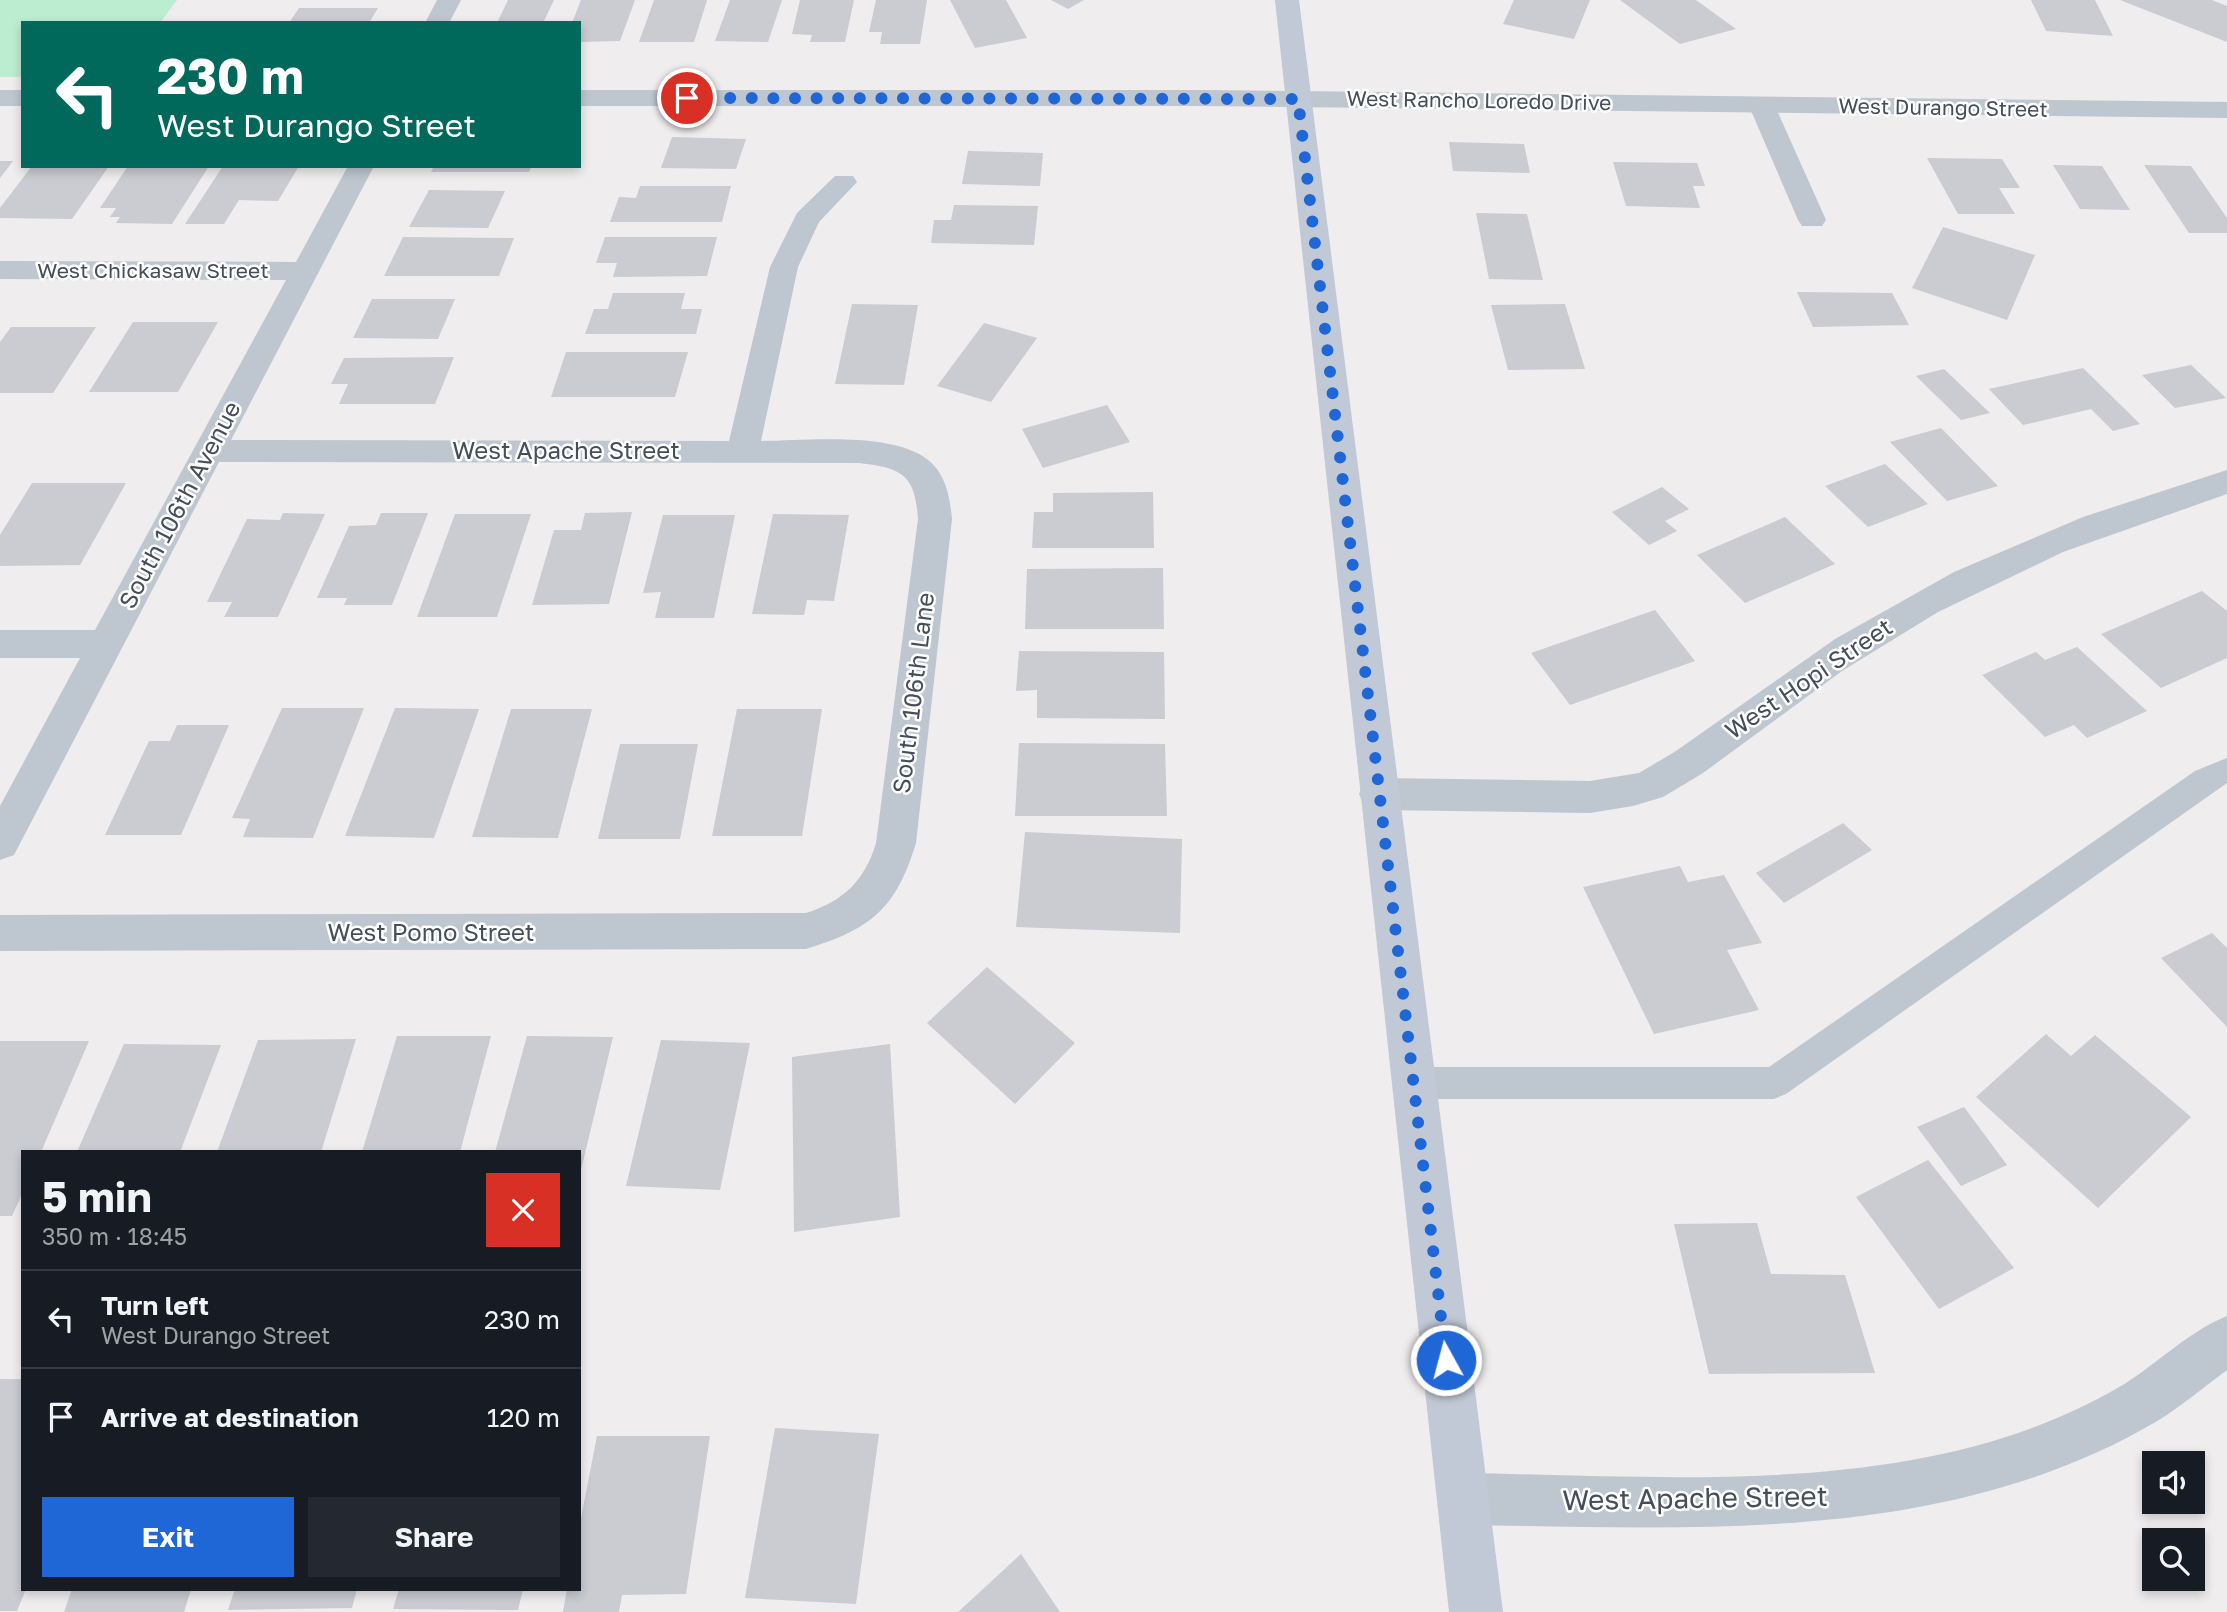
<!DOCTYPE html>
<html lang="en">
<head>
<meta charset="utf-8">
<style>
	body { margin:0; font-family:"Golos Text",sans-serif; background:#242831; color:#f1f3f6; height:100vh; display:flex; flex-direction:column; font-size:26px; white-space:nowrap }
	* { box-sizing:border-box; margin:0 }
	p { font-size:23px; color:#9ea1a6 }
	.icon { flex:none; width:38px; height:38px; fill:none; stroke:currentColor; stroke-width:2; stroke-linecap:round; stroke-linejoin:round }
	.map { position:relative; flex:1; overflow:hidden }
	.details { position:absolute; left:21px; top:1150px; width:560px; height:441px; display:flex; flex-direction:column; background:#171b24; border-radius:0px; box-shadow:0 4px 10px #0003 }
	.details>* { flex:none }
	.guide { position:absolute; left:21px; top:21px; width:560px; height:147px; border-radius:0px; box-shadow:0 4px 10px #0003; background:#00695c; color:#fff; overflow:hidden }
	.tools { position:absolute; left:2142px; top:1451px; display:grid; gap:14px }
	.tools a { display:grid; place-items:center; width:63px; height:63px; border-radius:0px; background:#171b24; box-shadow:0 4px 10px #0003; font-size:35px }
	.pin { position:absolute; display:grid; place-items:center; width:60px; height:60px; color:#fff; margin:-30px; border:4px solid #fff; border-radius:50%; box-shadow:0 2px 7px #0007 }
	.me { position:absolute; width:77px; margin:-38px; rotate:353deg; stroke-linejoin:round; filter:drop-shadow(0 0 5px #0008) }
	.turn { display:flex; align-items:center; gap:24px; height:147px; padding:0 21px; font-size:32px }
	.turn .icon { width:91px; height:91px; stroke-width:2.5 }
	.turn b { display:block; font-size:49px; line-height:60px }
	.round { display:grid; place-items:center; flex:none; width:74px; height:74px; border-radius:0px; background:#242831 }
	.headline { display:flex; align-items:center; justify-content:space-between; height:119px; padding:0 21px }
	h1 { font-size:42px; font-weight:700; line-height:52px }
	.button { display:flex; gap:14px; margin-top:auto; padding:14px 21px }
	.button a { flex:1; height:80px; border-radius:0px; background:#1f66d7; color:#fff; font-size:28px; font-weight:700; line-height:80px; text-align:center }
	.button a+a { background:#242831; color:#f1f3f6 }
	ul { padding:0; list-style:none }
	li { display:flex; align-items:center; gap:21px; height:98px; padding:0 21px; border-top:2px solid #363941 }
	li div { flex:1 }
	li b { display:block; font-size:26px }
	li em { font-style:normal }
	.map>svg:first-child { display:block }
</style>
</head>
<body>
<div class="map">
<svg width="2227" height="1612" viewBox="0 0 2227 1612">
	<rect width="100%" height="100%" fill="#efeded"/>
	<polygon fill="#bcedd1" points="0,0 177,0 160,23 23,23 23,77 0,77"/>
	<g fill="#caccd2">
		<polygon points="508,0 554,0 543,23 497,23"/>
		<polygon points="581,0 635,0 620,41 579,42 579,23 572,23"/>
		<polygon points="654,0 707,0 694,42 639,42"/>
		<polygon points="730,0 782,0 768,42 715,41"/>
		<polygon points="800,0 854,0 845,42 810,42 812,35 792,34"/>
		<polygon points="876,0 927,0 920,44 880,44 882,32 869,32"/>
		<polygon points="950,0 1006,0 1027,38 975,48"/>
		<polygon points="1051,0 1084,0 1068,9"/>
		<polygon points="1514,0 1590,0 1574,39 1503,24"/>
		<polygon points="1620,0 1696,0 1736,29 1680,44"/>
		<polygon points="2031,0 2095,0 2113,36 2046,31"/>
		<polygon points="2120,0 2212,0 2227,6 2227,42"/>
		<polygon points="299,8 378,8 369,23 289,23"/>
		<polygon points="672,137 746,139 736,169 661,168"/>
		<polygon points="1449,142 1524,144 1530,173 1453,171"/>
		<polygon points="968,151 1043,153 1040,186 962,184"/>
		<polygon points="1927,158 2002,159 2020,188 1999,188 2015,214 1958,214"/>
		<polygon points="0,161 13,161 0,178"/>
		<polygon points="1613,162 1697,163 1705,186 1693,186 1700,208 1626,206"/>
		<polygon points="2053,165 2102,166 2130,210 2080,209"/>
		<polygon points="2144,165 2191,166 2227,218 2227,233 2189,233"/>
		<polygon points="32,166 109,166 72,219 0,218 0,208"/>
		<polygon points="128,166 209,166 172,224 116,223 120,217 110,217 116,208 100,208"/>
		<polygon points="223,166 299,166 278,201 239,200 224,224 185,224"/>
		<polygon points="434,166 532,166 529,172 431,172"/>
		<polygon points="640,186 731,186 722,222 610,222 619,197 636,198"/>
		<polygon points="429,190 505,191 488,228 409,227"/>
		<polygon points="954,205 1038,206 1034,245 931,243 934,220 951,220"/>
		<polygon points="1476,213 1527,214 1543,280 1489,279"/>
		<polygon points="1943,227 2035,255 2007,320 1912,288"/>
		<polygon points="403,237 514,238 499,276 384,276"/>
		<polygon points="605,237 717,237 707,276 613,277 617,263 596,263"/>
		<polygon points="1797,292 1892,293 1909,325 1813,327"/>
		<polygon points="613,293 685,293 681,309 702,309 696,334 585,334 594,309 608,309"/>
		<polygon points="372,299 455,299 438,339 353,338"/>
		<polygon points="852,304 918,305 904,385 835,384"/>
		<polygon points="1565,304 1585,369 1508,370 1491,305"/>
		<polygon points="133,322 218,322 178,392 89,392"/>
		<polygon points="984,323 1037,338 991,402 937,386"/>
		<polygon points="11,327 96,327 53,393 0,393 0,342"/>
		<polygon points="566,352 688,352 675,397 551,397"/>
		<polygon points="454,357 435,404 339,404 348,384 331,384 344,358"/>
		<polygon points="2191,365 2226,398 2175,408 2142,375"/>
		<polygon points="2083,368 2140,424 2113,431 2091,409 2023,425 1989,389"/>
		<polygon points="1944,369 1990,413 1961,420 1916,376"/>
		<polygon points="1107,405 1130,442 1043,468 1022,429"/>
		<polygon points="1941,428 1998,486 1947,501 1890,442"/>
		<polygon points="1885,464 1928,504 1868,527 1825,486"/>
		<polygon points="32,483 126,483 80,565 0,566 0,535"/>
		<polygon points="1662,487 1689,509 1665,521 1677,531 1649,545 1612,512"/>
		<polygon points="1153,492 1154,548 1032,548 1034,512 1053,512 1053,493"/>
		<polygon points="632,512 609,604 532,605 554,530 581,530 585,513"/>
		<polygon points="283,513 325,514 278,617 224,617 232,602 207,602 247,519 280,520"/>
		<polygon points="381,513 428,513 392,605 344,605 347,598 317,598 349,526 376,525"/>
		<polygon points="455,514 531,514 497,617 417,617"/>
		<polygon points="773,514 849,515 834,601 807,600 804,615 752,614"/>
		<polygon points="663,515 735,515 714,618 655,618 661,592 643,593"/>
		<polygon points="1785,517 1835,564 1745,603 1697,555"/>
		<polygon points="1163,568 1164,629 1025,629 1027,569"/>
		<polygon points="2202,591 2227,611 2227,658 2161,688 2101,634"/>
		<polygon points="1655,610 1695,661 1570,705 1531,653"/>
		<polygon points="2077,647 2147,711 2087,738 2074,725 2045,737 1982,675 2036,652 2045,660"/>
		<polygon points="1019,651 1164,652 1165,719 1037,718 1037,690 1016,691"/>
		<polygon points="282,708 364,708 313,838 243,837 250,819 232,818"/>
		<polygon points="395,708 479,709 434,838 345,836"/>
		<polygon points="511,709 592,709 558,838 472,837"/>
		<polygon points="737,709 822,709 802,836 712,836"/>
		<polygon points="177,725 229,725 181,835 105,835 149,741 170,741"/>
		<polygon points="1019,743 1165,744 1167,816 1015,816"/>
		<polygon points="620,744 698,744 680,839 598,839"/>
		<polygon points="1843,823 1872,850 1784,903 1756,873"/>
		<polygon points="1025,832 1182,839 1180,933 1016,927"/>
		<polygon points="1680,866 1688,882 1724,875 1762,943 1727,950 1759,1010 1654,1034 1583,887"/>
		<polygon points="2212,933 2227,948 2227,1027 2161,958"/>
		<polygon points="987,967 1075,1043 1015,1104 927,1023"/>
		<polygon points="2046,1034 2071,1056 2095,1035 2191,1117 2098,1208 1976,1097"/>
		<polygon points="397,1036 491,1036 460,1152 362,1152"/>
		<polygon points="527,1036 613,1037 580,1174 579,1152 495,1152"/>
		<polygon points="356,1039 321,1152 217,1152 258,1040"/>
		<polygon points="661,1040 750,1043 720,1190 626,1186"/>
		<polygon points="0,1041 89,1041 41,1152 23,1152 23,1192 12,1216 0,1216"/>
		<polygon points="124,1044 221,1045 180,1152 77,1152"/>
		<polygon points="890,1044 900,1217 794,1232 792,1057"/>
		<polygon points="1964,1107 2007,1165 1961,1186 1917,1127"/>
		<polygon points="1928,1160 2014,1268 1939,1309 1856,1197"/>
		<polygon points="1757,1223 1771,1274 1845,1275 1875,1373 1709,1374 1674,1224"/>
		<polygon points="0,1379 23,1379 23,1589 26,1589 17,1611 0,1611"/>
		<polygon points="775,1428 879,1434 856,1604 745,1598"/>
		<polygon points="597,1436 710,1436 686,1594 622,1595 619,1612 563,1612 567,1589 579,1589 579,1528"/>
		<polygon points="1021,1554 1060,1612 958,1612"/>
		<polygon points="72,1589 191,1589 184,1612 64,1612"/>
		<polygon points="235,1589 357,1589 352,1608 228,1610"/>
		<polygon points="399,1589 523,1589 518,1610 393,1609"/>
	</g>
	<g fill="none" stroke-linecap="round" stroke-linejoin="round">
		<polygon fill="#bec6cf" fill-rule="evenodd" points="2227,758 2227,783 1786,1094 1774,1099 1413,1099 1401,1094 1396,1083 1401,1072 1413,1067 1769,1067 2195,771"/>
		<g fill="#bec6cf" fill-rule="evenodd">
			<polygon points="437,0 461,0 449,23 425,23"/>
			<polygon points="1762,98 1771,101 1775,106 1826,220 1822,226 1802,226 1798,220 1749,106 1753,101"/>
			<path d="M348 166H374L231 440 729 441 770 267 797 213 835 176H853L857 182 819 222 798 267 761 441C805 441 892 431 928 460 946 474 950 498 952 519L916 843C896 909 871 929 806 949L0 951V915L806 913C844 901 865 880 876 843L918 519C915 474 902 468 859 463L219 462 14 855 0 860V806L80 658H0V630H95L286 280 0 279V261L296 262Z"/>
			<polygon points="2227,470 2227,494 2063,552 1938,612 1842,671 1703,773 1663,797 1633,806 1590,813 1378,810 1364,805 1359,794 1364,783 1378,778 1590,781 1639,773 1676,751 1835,639 1954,572 2083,517"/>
			<path d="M2227 1316V1370C2205 1386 2183 1405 2159 1420 1948 1545 1699 1528 1463 1525L1445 1517 1437 1499 1445 1481 1463 1473C1652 1476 1866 1494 2045 1423 2072 1412 2102 1398 2126 1383 2160 1361 2190 1331 2227 1316Z"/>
		</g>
		<g fill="#bec6cf" fill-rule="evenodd">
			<rect x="0" y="90" width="23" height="16"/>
			<polygon points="579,90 1202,90 2227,102 2227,118 1202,106 579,106"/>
		</g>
		<polygon fill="#c0c9d5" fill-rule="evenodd" points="1275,0 1299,0 1503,1612 1449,1612"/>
	</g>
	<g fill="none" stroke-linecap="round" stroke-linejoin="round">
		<polyline stroke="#1f66d7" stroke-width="12" stroke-dasharray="0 21.6" points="687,98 1298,99 1446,1360"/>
	</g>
	<g text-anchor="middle" stroke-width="5" stroke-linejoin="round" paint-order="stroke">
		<g font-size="21" fill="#464f59" stroke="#fff">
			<text transform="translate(1479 101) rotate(1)" y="7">West Rancho Loredo Drive</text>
			<text transform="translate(1943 108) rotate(1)" y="7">West Durango Street</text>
			<text x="153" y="278">West Chickasaw Street</text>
		</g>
		<g font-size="24" fill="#464f59" stroke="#fff">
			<text x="566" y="459">West Apache Street</text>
			<text transform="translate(180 505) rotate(-62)" y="8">South 106th Avenue</text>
			<text transform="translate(1809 679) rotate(-34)" y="8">West Hopi Street</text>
			<text transform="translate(914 693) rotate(-83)" y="8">South 106th Lane</text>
			<text x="431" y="941">West Pomo Street</text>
		</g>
		<g font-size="28" fill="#464f59" stroke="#fff">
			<text transform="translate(1695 1498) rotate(-1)" y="10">West Apache Street</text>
		</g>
	</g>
</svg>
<div class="tools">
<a><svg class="icon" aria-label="sound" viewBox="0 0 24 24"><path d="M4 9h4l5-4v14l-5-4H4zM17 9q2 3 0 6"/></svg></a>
<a><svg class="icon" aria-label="search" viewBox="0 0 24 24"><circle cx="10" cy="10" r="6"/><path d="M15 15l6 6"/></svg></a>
</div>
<div class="pin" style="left:687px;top:98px;background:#d93025"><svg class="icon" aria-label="arrive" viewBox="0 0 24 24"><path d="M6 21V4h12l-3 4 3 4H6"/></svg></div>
<svg class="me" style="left:1446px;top:1360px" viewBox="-20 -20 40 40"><circle r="17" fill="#1f66d7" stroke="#fff" stroke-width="3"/><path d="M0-11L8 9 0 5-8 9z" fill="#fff"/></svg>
<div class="guide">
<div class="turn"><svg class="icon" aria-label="left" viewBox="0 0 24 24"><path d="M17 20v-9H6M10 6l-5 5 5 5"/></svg><div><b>230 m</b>West Durango Street</div></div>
</div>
<section class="details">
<div class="headline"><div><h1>5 min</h1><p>350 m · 18:45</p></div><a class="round" style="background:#d93025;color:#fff"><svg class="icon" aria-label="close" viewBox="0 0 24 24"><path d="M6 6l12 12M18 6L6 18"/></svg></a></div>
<ul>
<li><svg class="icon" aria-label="left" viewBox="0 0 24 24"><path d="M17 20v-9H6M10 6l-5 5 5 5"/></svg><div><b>Turn left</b><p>West Durango Street</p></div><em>230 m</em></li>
<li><svg class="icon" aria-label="arrive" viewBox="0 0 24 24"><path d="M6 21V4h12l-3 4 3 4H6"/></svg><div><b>Arrive at destination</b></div><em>120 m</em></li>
</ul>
<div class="button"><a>Exit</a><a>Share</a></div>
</section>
</div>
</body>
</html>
